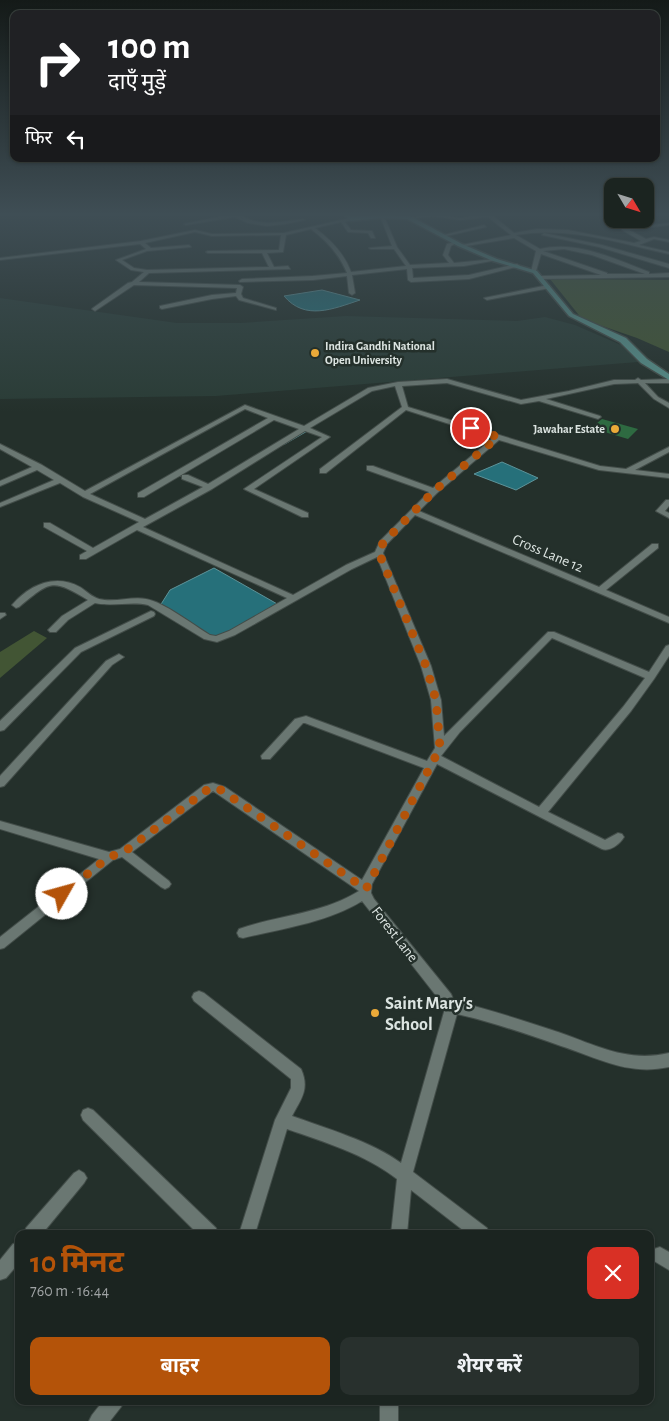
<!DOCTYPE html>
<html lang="hi">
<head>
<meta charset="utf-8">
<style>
	body { margin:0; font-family:"Alegreya Sans","Noto Sans Devanagari",sans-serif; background:#28302d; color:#f1f3f6; height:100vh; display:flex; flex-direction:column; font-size:19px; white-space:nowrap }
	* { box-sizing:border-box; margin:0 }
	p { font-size:16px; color:#a0a4a5 }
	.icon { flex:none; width:28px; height:28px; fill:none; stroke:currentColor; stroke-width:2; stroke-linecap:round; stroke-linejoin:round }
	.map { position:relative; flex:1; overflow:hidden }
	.panel { position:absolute; left:15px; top:1230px; width:639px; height:175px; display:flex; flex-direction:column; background:#1b2420; border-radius:10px; box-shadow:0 1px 4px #0004,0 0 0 1px #39413e }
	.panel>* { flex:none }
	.hud { position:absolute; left:10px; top:10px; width:650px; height:152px; border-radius:10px; box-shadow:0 1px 4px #0004,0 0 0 1px #39413e; background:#202124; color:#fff; overflow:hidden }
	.needle { width:32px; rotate:128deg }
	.controls { position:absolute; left:604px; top:178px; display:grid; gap:10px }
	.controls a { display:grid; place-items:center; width:50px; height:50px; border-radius:10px; background:#1b2420; box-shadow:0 1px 4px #0004,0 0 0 1px #39413e; font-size:25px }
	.pin { position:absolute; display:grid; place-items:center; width:42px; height:42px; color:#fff; margin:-21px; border:2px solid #fff; border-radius:50%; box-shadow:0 1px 5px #0007 }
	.me { position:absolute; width:55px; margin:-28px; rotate:52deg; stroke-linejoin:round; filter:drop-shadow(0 0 4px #0008) }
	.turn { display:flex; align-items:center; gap:18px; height:105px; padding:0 15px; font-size:22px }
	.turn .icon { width:65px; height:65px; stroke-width:2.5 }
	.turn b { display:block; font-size:35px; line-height:42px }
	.then { display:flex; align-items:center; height:48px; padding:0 15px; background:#0003; gap:10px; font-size:19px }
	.round { display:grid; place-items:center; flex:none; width:52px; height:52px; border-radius:10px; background:#28302d }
	.headline { display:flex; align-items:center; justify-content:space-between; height:85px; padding:0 15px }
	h1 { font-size:30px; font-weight:700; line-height:38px; color:#b45309 }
	.primary-button { display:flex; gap:10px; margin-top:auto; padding:10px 15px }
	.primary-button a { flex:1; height:58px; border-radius:10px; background:#b45309; color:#fff; font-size:20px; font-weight:700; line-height:58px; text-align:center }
	.primary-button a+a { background:#28302d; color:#f1f3f6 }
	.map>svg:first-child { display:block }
</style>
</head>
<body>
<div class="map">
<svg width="669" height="1421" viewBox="0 0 669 1421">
	<rect width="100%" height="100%" fill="#24302b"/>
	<polygon fill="#2a3c36" points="0,298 177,323 240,323 346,316 517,321 545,317 575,325 621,345 638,362 216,396 0,399"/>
	<g fill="#425534">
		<polygon points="550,279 669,280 669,352 637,338 582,319"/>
		<polygon points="34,631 47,638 0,678 0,652"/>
	</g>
	<g fill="#26707a" stroke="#5d9399">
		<path d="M322 290 360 300C333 309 305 321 284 296Z"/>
		<polygon points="502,462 538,478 516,490 474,474"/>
		<polygon points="214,568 279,605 215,641 158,609 170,590"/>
	</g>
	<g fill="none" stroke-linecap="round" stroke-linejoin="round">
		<polyline stroke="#5d9399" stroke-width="2" points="284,444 308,430"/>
	</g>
	<polygon fill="#2e6a41" points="602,419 638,429 628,439 591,428"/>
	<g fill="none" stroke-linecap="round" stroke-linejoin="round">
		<defs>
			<g id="street">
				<path d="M231 213C239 213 246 219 254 221 270 225 287 221 303 219L305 220 285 224 267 226 248 223 235 217 186 225 184 224 232 214Z"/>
				<path d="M484 213 491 214 514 233 537 229 568 230 634 243 641 241 622 230V228L669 223V225L629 230 646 239 654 237 669 240V242L654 239 639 245 669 252V254C619 243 568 226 516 235L540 249C577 240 615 259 649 272V274L669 273V277L541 279 539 276 601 275 541 254 536 271 531 272 536 251 514 238 460 247 462 245 511 235 488 217 460 220 433 216 411 219 409 218 433 214 460 218 485 214ZM564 249 592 255 645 274H607V273L543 251Z"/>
				<path d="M382 215 384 216 397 247 410 265 449 263 443 255 447 244 454 242 456 243 451 246 448 255 454 263 495 259 497 260 464 266 412 268 413 278 469 275 517 264 520 266 469 279 411 282 408 280 407 269 352 275 355 293 352 295 349 293 347 276 313 280 240 282 239 281 242 279 313 276 347 273C339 254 327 241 311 229L286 235 283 252 267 253 274 267 288 266 290 269 149 273 139 282 240 285 243 287 241 294 243 298 276 308V310L239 300 236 296 212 299 162 309 160 308V306L212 295 236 293 237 288 134 285 95 311 92 309 93 308 128 283 132 282 144 272 131 270 116 260 146 249 140 244 0 260V258L141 241 195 230 212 234 284 233 350 218 352 220 345 222 351 230 372 231 375 238H371L368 233 348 232 341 222 315 228C331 240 344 253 351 272L406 266 394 249H371L369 248 392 246 380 216ZM195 232 212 236 281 235 279 250 208 251 206 252 208 253H262L269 267 147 270 134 268 122 260 147 251 191 247 189 245 151 248 145 243Z"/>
				<polygon points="484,225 486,227 442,237 440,236"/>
				<polygon points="544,233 602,245 669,264 669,268 599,247 542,235"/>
				<polygon points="548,285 550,286 550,288 487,300 484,298"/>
				<path d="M638 378 641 380 669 379V383H645L658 397 669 403V408L654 399 638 383 614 384 546 399 600 416 601 417 598 419 539 401 521 404 447 383 402 386 408 407 600 466 626 469 669 447V452L635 470 669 474V478L599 470 499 440 437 493 419 511 599 587 652 544H658V548L606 590 669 617V623L415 515 387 544 383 553 431 666 441 700 444 736 548 632H554L649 672 666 646 669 645V656L654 679 631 711 548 812 605 840 618 833 622 834 624 837C620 844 610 852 602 849L437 764 372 884 371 893 374 899 451 994 454 1001C489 1009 524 1021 558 1032 596 1045 627 1063 669 1053V1067C628 1076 598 1058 561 1046 527 1034 492 1022 457 1014L413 1172 487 1228 489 1234H468L411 1190 407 1234H391L397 1179C365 1154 324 1142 287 1129L255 1234H239L275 1120 291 1088V1079L194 1001 192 997 194 993 199 991 204 993 301 1069C310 1089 301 1099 292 1116 325 1128 373 1142 401 1163L444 1012 441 1002 362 901C329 922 281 929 243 938L239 937 237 933 239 929C279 915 322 914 359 891L213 791 132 852 169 881 171 884 169 887 165 889 161 887 122 857 113 860 4 948 0 949V937L99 859 0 829V821L109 852 120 849 204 785 213 783 225 787 362 880 424 768 305 723H303L270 759H262L261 756 295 719 306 716 427 761 435 748 431 700 421 666 377 557 352 569 235 635 217 642 204 639 148 605C131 601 113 607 95 603L68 620 56 632H50L48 630 62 616 88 600C52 579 52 580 19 607L16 608 12 605C29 585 55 573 80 587 86 591 92 597 99 599 115 603 131 596 146 599 164 602 193 625 210 635L216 636 229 631 287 598 137 530 86 559H80V555L87 551 44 527V523H50L93 548 139 522 83 497 60 483 0 507V503L54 480 37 470 0 486V481L32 467 0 449V444L42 465 85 491 245 405 304 426 368 388 398 382 447 379 521 400 569 391 614 380H635ZM395 386 402 407 320 469V473H326L406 410 493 438 433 488 373 466H367V470L429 492 380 541 375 552 346 565 293 595 143 527 212 489 305 431 322 437 244 489 302 517H308V513L254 489 330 437 310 428 372 391ZM245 409 268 418 138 493V497H144L274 420 299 429 208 484 188 475H182V479L203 487 145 519 90 494ZM552 638 645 678 623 707 539 807 441 756 460 732Z"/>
				<polygon points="666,500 669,500 669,506 665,511 669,513 669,518 656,511"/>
				<polygon points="151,611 154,612 155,614 154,616 81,652 4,730 0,731 0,721 75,648"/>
				<polygon points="0,613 5,613 6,615 0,619"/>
				<polygon points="119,654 124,657 112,665 4,786 0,787 0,776 106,661"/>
				<polygon points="88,1108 93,1110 216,1228 218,1234 198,1234 83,1120 81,1115 83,1110"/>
				<polygon points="79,1170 84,1173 87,1178 84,1183 42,1234 24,1234 26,1228 74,1173"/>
				<polygon points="19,1242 19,1263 6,1278 0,1280 0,1260 13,1244"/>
				<polygon points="660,1247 669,1252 669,1270 654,1261 652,1255 654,1249"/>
				<polygon points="103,1401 124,1401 121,1407 110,1421 89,1421 92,1415"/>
				<rect x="380" y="1401" width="18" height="20"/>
			</g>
			<polygon id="secondary" points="342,213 348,213 352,217 382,214 410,216 462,244 497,259 537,271 573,314 626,338 647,359 669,374 669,380 641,363 620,342 569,316 533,273 493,261 458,246 407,219 382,218 351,221"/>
		</defs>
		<use href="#street" stroke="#434d49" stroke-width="2"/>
		<use href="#secondary" stroke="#434d49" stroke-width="3"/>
		<use href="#street" fill="#6a7772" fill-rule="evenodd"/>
		<use href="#secondary" fill="#578f89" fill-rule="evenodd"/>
	</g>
	<linearGradient id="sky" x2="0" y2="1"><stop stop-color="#141a18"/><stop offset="0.52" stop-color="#3f4e55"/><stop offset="1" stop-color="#3f4e55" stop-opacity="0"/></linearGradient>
	<rect width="669" height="412" fill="url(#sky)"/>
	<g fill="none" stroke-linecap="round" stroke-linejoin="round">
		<polyline stroke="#b45309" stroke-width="9" stroke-dasharray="0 16.2" points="62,894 109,857 124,852 211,787 221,790 366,889 440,748 436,700 426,666 379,553 383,543 434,491 498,437 471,428"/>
	</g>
	<g fill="#ebaa39" stroke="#24302b" stroke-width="2">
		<circle cx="315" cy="353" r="5"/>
		<circle cx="615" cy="429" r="5"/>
		<circle cx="375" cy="1013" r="5"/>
	</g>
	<g text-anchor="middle" stroke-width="5" stroke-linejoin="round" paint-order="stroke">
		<g font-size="12" font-weight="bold" fill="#dce4e1" stroke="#24302b" text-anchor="start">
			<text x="325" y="350">Indira Gandhi National<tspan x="325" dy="14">Open University</tspan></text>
			<text x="605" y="433" text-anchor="end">Jawahar Estate</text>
		</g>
		<g font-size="15" fill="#dce4e1" stroke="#24302b">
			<text transform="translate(548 553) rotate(23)" y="5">Cross Lane 12</text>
			<text transform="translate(395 934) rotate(52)" y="5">Forest Lane</text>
		</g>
		<g font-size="18" font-weight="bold" fill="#dce4e1" stroke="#24302b" text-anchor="start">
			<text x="385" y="1009">Saint Mary's<tspan x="385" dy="21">School</tspan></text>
		</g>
	</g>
</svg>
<div class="controls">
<a><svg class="needle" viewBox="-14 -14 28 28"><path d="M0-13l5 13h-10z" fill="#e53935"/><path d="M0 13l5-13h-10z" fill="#a0a4a5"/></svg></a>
</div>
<div class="pin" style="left:471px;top:428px;background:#d93025"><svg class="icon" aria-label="arrive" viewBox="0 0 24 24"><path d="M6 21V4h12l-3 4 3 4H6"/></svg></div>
<svg class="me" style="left:62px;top:894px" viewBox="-20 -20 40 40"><circle r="19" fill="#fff"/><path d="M0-13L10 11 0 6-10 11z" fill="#b45309"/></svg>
<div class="hud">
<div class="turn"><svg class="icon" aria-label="right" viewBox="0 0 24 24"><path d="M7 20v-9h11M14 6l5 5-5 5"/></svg><div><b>100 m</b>दाएँ मुड़ें</div></div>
<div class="then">फिर<svg class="icon" aria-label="left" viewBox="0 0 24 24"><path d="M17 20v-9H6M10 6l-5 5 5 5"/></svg></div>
</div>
<section class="panel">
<div class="headline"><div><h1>10 मिनट</h1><p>760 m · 16:44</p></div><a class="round" style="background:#d93025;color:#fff"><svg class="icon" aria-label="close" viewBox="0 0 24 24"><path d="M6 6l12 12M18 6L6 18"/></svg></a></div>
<div class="primary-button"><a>बाहर</a><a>शेयर करें</a></div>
</section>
</div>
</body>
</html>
